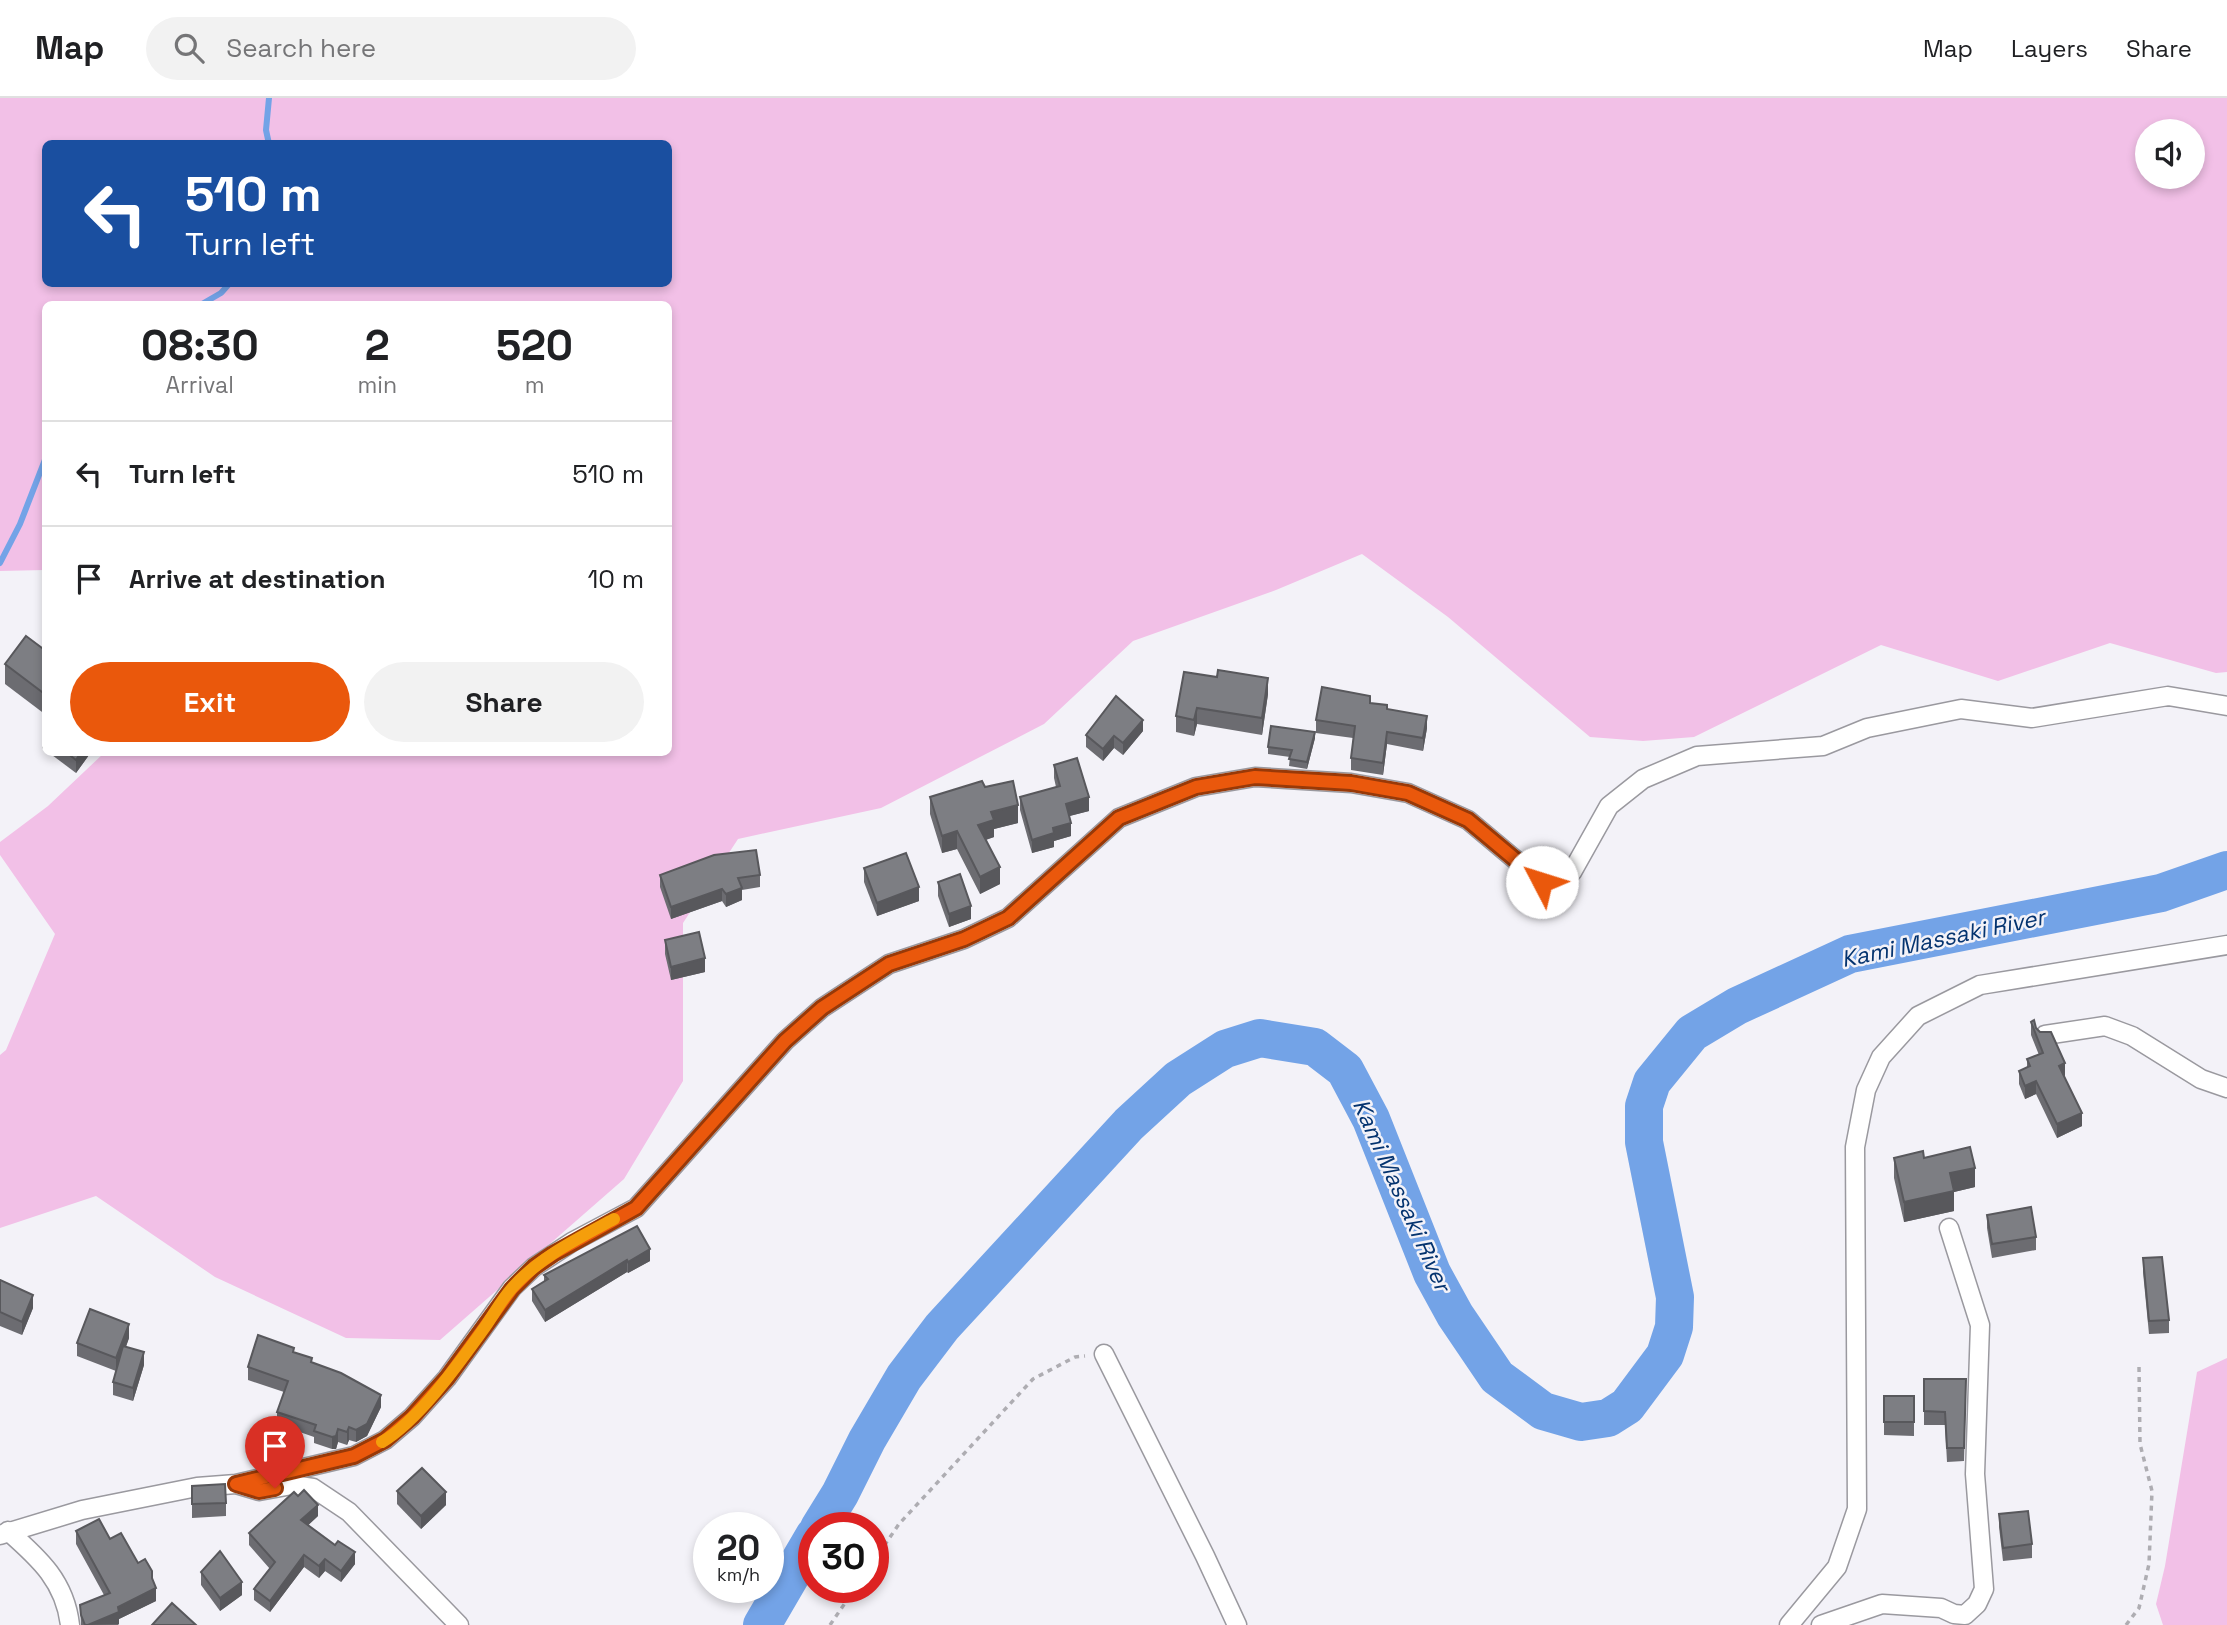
<!DOCTYPE html>
<html lang="en">
<head>
<meta charset="utf-8">
<style>
	body { margin:0; font-family:"Space Grotesk",sans-serif; background:#f2f2f2; color:#202124; height:100vh; display:flex; flex-direction:column; font-size:26px; white-space:nowrap }
	* { box-sizing:border-box; margin:0 }
	p { font-size:23px; color:#757577 }
	.icon { flex:none; width:38px; height:38px; fill:none; stroke:currentColor; stroke-width:2; stroke-linecap:round; stroke-linejoin:round }
	.map { position:relative; flex:1; overflow:hidden }
	.drawer { position:absolute; left:42px; top:203px; width:630px; height:455px; display:flex; flex-direction:column; background:#fff; border-radius:10px; box-shadow:0 4px 10px #0003 }
	.drawer>* { flex:none }
	.banner { position:absolute; left:42px; top:42px; width:630px; height:147px; border-radius:10px; box-shadow:0 4px 10px #0003; background:#1a4fa0; color:#fff; overflow:hidden }
	.controls { position:absolute; left:2135px; top:21px; display:grid; gap:14px }
	.controls a { display:grid; place-items:center; width:70px; height:70px; border-radius:50%; background:#fff; box-shadow:0 4px 10px #0003; font-size:35px }
	.speed { position:absolute; left:693px; top:1414px; display:flex; gap:14px; font-size:35px; font-weight:700; text-align:center }
	.speed>* { display:grid; place-content:center; width:91px; height:91px; border-radius:50%; background:#fff; box-shadow:0 4px 10px #0003; line-height:1 }
	.speed small { font-size:18px; font-weight:400 }
	.speed .limit { border:10px solid #d22; background:#fff; color:#111 }
	.pin { position:absolute; display:grid; place-items:center; width:60px; height:60px; color:#fff; margin:-72px -30px; border-radius:50% 50% 50% 0; rotate:-45deg; box-shadow:0 0 7px #0007 }
	.pin .icon { rotate:45deg }
	.me { position:absolute; width:77px; margin:-38px; rotate:310deg; stroke-linejoin:round; filter:drop-shadow(0 0 5px #0008) }
	.turn { display:flex; align-items:center; gap:24px; height:147px; padding:0 28px; font-size:32px }
	.turn .icon { width:91px; height:91px; stroke-width:2.5 }
	.turn b { display:block; font-size:49px; line-height:60px }
	.eta { display:flex; justify-content:space-evenly; align-items:center; height:119px; text-align:center }
	.eta b { font-size:42px; font-weight:800; line-height:49px }
	.cta { display:flex; gap:14px; margin-top:auto; padding:14px 28px }
	.cta a { flex:1; height:80px; border-radius:42px; background:#ea580c; color:#fff; font-size:28px; font-weight:800; line-height:80px; text-align:center }
	.cta a+a { background:#f2f2f2; color:#202124 }
	ul { padding:0; list-style:none }
	li { display:flex; align-items:center; gap:21px; height:105px; padding:0 28px; border-top:2px solid #e0e0e0 }
	li div { flex:1 }
	li b { display:block; font-size:26px }
	li em { font-style:normal }
	header { display:flex; align-items:center; gap:42px; box-sizing:border-box; height:98px; padding:0 35px; background:#fff; border-bottom:2px solid #e0e0e0 }
	header strong { font-size:33px }
	nav { display:flex; gap:38px; margin-inline-start:auto; font-size:24px }
	.search { width:490px; height:63px; background:#f2f2f2; display:flex; align-items:center; gap:18px; box-sizing:border-box; padding:0 24px; border-radius:38px; color:#757577; font-size:26px }
	.map>svg:first-child { display:block }
</style>
</head>
<body>
<header>
<strong>Map</strong>
<div class="search"><svg class="icon" aria-label="search" viewBox="0 0 24 24"><circle cx="10" cy="10" r="6"/><path d="M15 15l6 6"/></svg>Search here</div>
<nav><a>Map</a><a>Layers</a><a>Share</a></nav>
</header>
<div class="map">
<svg width="2227" height="1527" viewBox="0 0 2227 1527">
	<rect width="100%" height="100%" fill="#f3f2f8"/>
	<g fill="#f2c0e7" fill-rule="evenodd">
		<path d="M0 0H2227V574L2216 575 2110 545 1998 583 1881 547 1694 639 1643 643 1590 639 1448 519 1362 456 1276 492 1133 543 1044 626 881 710 738 741 683 825V983L624 1081 440 1242 346 1240 215 1179 96 1098 0 1130V957L6 952 55 836 0 757V744L48 708 104 655 668 654V206H46L45 472 0 473ZM2147 33H2193V79H2147ZM46 46H668V186H46Z"/>
		<polygon points="2227,1260 2227,1527 2163,1527 2156,1506 2165,1468 2197,1274"/>
	</g>
	<g fill="none" stroke-linecap="round" stroke-linejoin="round">
		<g stroke="#73a3e7" stroke-width="6">
			<polyline points="269,46 266,32 269,0"/>
			<polyline points="202,206 221,195 229,186"/>
			<polyline points="0,465 20,426 46,359"/>
		</g>
		<g stroke="#73a3e7" stroke-width="38">
			<polyline points="819,1430 840,1396 867,1342 904,1279 942,1229 1129,1026 1178,981 1225,951 1260,940 1315,949 1345,972 1371,1021 1432,1175 1455,1217 1497,1279 1543,1313 1581,1324 1608,1320 1627,1308 1665,1257 1674,1229 1675,1199 1644,1044 1644,1008 1652,984 1692,935 1737,908 1850,856 2161,795 2227,772"/>
			<polyline points="762,1527 814,1438"/>
		</g>
		<defs>
			<g id="minor">
				<polyline points="2045,937 2105,928 2132,938 2201,981 2227,990"/>
				<polyline points="1104,1256 1205,1458 1237,1527"/>
				<polyline points="239,1387 259,1393 292,1387 313,1390 349,1414 459,1527"/>
				<path d="M8 1433C40 1461 65 1484 70 1527"/>
				<polyline points="0,1437 82,1412 197,1389 236,1386 354,1358 385,1342 412,1319 447,1280 512,1190 534,1169 572,1144 636,1110 785,943 822,910 889,866 964,841 1008,820 1119,720 1196,689 1255,679 1351,685 1408,695 1468,722 1542,784 1572,774 1609,708 1643,681 1697,658 1823,648 1867,630 1961,611 2032,620 2168,598 2227,608"/>
				<polyline points="1789,1527 1837,1469 1857,1411 1855,1049 1866,992 1881,959 1918,918 1980,887 2227,847"/>
				<polyline points="1821,1527 1882,1506 1941,1510 1954,1516 1965,1517 1977,1506 1984,1491 1975,1376 1980,1227 1949,1130"/>
			</g>
		</defs>
		<use href="#minor" stroke="#9a999f" stroke-width="21"/>
		<g stroke="#aeadb2" stroke-width="3.5" stroke-dasharray="5 5" stroke-linecap="butt">
			<polyline points="873,1464 899,1426 1033,1281 1075,1259 1085,1258"/>
			<polyline points="830,1527 856,1489"/>
			<polyline points="2126,1527 2139,1510 2149,1466 2152,1393 2140,1346 2139,1268"/>
		</g>
		<use href="#minor" stroke="#fff" stroke-width="18"/>
	</g>
	<g fill="#6c6c71">
		<polygon points="46,553 46,617 5,586 5,566"/>
		<polygon points="1217,579 1268,596 1262,637 1197,626 1194,638 1176,634 1176,618"/>
		<polygon points="1370,605 1387,611 1427,630 1423,653 1387,646 1383,677 1351,672 1351,660 1353,640 1316,635 1316,622"/>
		<polygon points="46,632 46,652 42,650 42,636"/>
		<polygon points="1143,633 1123,657 1114,650 1103,663 1086,649 1086,637"/>
		<polygon points="1315,640 1307,671 1289,668 1290,659 1268,656 1268,649"/>
		<polygon points="48,654 89,654 89,657 76,675"/>
		<polygon points="1054,667 1089,713 1069,718 1071,738 1054,743 1054,749 1032,755 1020,712 1020,699 1056,689 1054,680"/>
		<polygon points="985,689 1018,725 994,731 994,739 986,742 1000,786 980,796 957,751 942,755 930,716 930,699"/>
		<polygon points="864,770 919,803 877,818 864,784"/>
		<polygon points="660,777 760,777 760,789 742,792 742,802 726,809 722,803 671,821 660,789"/>
		<polygon points="938,784 971,821 949,829 938,798"/>
		<polygon points="665,842 705,874 671,882 665,856"/>
		<polygon points="2031,924 2065,979 2064,979 2082,1028 2057,1040 2036,996 2025,1001 2019,986 2019,973 2027,969 2027,961 2039,957 2031,937"/>
		<polygon points="1894,1060 1924,1060 1975,1089 1954,1094 1954,1113 1904,1124 1894,1080"/>
		<polygon points="1987,1117 2036,1139 2036,1152 1992,1160 1987,1130"/>
		<polygon points="637,1128 650,1163 628,1175 627,1174 545,1224 532,1203 532,1191 544,1184 544,1177"/>
		<polygon points="2143,1160 2169,1222 2169,1235 2149,1236 2143,1174"/>
		<polygon points="0,1182 33,1210 22,1237 0,1228"/>
		<polygon points="129,1240 126,1249 144,1267 133,1303 113,1297 113,1284 116,1273 77,1258 77,1245"/>
		<polygon points="294,1254 381,1309 367,1338 356,1344 349,1342 347,1347 338,1344 336,1351 332,1351 314,1345 314,1339 277,1326 277,1314 284,1294 248,1282 248,1269"/>
		<polygon points="1924,1281 1966,1294 1964,1363 1947,1364 1945,1327 1924,1327"/>
		<polygon points="1884,1298 1914,1298 1914,1338 1884,1337"/>
		<polygon points="192,1388 226,1405 226,1418 192,1420"/>
		<polygon points="397,1393 446,1407 421,1431 397,1406"/>
		<polygon points="1999,1416 2032,1446 2032,1460 2003,1463 1999,1429"/>
		<polygon points="318,1418 308,1427 355,1466 341,1484 325,1473 319,1480 304,1469 270,1514 254,1502 254,1491 270,1471 249,1447 249,1435"/>
		<polygon points="76,1433 110,1441 138,1465 152,1481 156,1503 119,1521 119,1526 118,1527 81,1527 80,1507 104,1497 76,1446"/>
		<polygon points="201,1474 242,1497 220,1513 201,1487"/>
	</g>
	<g fill="#58585c">
		<polygon points="1268,580 1268,596 1262,637 1262,620"/>
		<polygon points="1197,610 1197,626 1194,638 1194,622"/>
		<polygon points="1427,618 1427,630 1423,653 1423,640"/>
		<polygon points="1143,622 1143,633 1123,657 1123,645"/>
		<polygon points="1315,634 1315,640 1307,671 1307,664"/>
		<polygon points="1387,634 1387,646 1383,677 1383,665"/>
		<polygon points="1114,638 1114,650 1103,663 1103,651"/>
		<polygon points="81,654 89,654 89,657 76,675 76,662"/>
		<polygon points="1089,699 1089,713 1066,719 1066,706"/>
		<polygon points="1018,707 1018,725 994,731 994,739 978,744 978,727 991,714"/>
		<polygon points="1071,725 1071,738 1054,743 1054,749 1032,755 1032,742 1053,730"/>
		<polygon points="957,733 957,751 942,755 942,738"/>
		<polygon points="1000,769 1000,786 980,796 980,779"/>
		<polygon points="919,789 919,803 877,818 877,805"/>
		<polygon points="742,790 742,802 726,809 726,796"/>
		<polygon points="722,791 722,803 671,821 671,809"/>
		<polygon points="971,808 971,821 949,829 949,816"/>
		<polygon points="705,860 705,874 671,882 671,869"/>
		<polygon points="2065,965 2065,979 2059,981 2059,968"/>
		<polygon points="2036,983 2036,996 2025,1001 2025,988"/>
		<polygon points="2082,1015 2082,1028 2057,1040 2057,1026"/>
		<polygon points="1975,1070 1975,1089 1954,1094 1954,1113 1904,1124 1904,1104 1950,1075"/>
		<polygon points="650,1151 650,1163 628,1175 628,1164"/>
		<polygon points="627,1162 627,1174 545,1224 545,1212"/>
		<polygon points="33,1197 33,1210 22,1237 22,1224"/>
		<polygon points="129,1226 129,1240 116,1274 116,1260"/>
		<polygon points="144,1254 144,1267 133,1303 133,1290"/>
		<polygon points="381,1297 381,1309 367,1338 356,1344 356,1332"/>
		<polygon points="349,1329 349,1342 347,1347 347,1334"/>
		<polygon points="338,1331 338,1344 336,1351 332,1351 332,1339"/>
		<polygon points="446,1394 446,1407 421,1431 421,1418"/>
		<polygon points="318,1407 318,1418 301,1434 301,1422"/>
		<polygon points="355,1454 355,1466 341,1484 341,1473"/>
		<polygon points="304,1457 304,1469 270,1514 270,1503"/>
		<polygon points="325,1461 325,1473 319,1480 319,1468"/>
		<polygon points="242,1484 242,1497 220,1513 220,1500"/>
		<polygon points="156,1490 156,1503 119,1521 119,1526 88,1527 118,1509"/>
	</g>
	<g fill="#7d7e83" stroke="#58585c" stroke-width="2">
		<polygon points="26,538 46,553 46,597 5,566"/>
		<polygon points="1218,572 1268,580 1262,620 1197,610 1194,622 1176,618 1184,574 1217,579"/>
		<polygon points="1322,589 1370,598 1370,605 1387,607 1387,611 1427,618 1423,640 1387,634 1383,665 1351,660 1355,628 1316,622"/>
		<polygon points="1116,598 1143,622 1123,645 1114,638 1103,651 1086,637"/>
		<polygon points="1271,628 1315,634 1307,664 1289,661 1292,652 1268,649"/>
		<polygon points="66,654 81,654 76,662"/>
		<polygon points="1077,660 1089,699 1066,706 1071,725 1053,730 1054,735 1032,742 1020,699 1060,688 1054,667"/>
		<polygon points="982,683 985,689 1013,683 1018,707 991,714 994,722 978,727 1000,769 980,779 957,733 942,738 930,699"/>
		<polygon points="756,752 760,777 738,780 742,790 726,796 722,791 671,809 660,777 714,757"/>
		<polygon points="906,755 919,789 877,805 864,770"/>
		<polygon points="960,776 971,808 949,816 938,784"/>
		<polygon points="699,834 705,860 671,869 665,842"/>
		<polygon points="2034,922 2036,930 2040,934 2051,934 2065,965 2059,968 2082,1015 2057,1026 2036,983 2025,988 2019,973 2030,968 2027,961 2043,955 2031,924"/>
		<polygon points="1970,1049 1975,1070 1950,1075 1954,1093 1904,1104 1894,1060 1923,1053 1924,1060"/>
		<polygon points="2031,1109 2036,1139 1992,1146 1987,1117"/>
		<polygon points="637,1128 650,1151 628,1164 627,1162 545,1212 532,1191 548,1181 544,1177"/>
		<polygon points="2162,1159 2169,1222 2149,1223 2143,1160"/>
		<polygon points="0,1182 33,1197 22,1224 0,1214"/>
		<polygon points="90,1211 129,1226 116,1260 77,1245"/>
		<polygon points="258,1237 294,1250 293,1254 312,1260 311,1264 341,1275 381,1297 367,1326 356,1332 349,1329 347,1334 338,1331 336,1338 332,1339 314,1333 316,1327 277,1314 288,1283 248,1269"/>
		<polygon points="123,1248 144,1254 133,1290 113,1284"/>
		<polygon points="1924,1281 1966,1281 1964,1350 1947,1350 1945,1314 1924,1313"/>
		<rect x="1884" y="1298" width="30" height="26"/>
		<polygon points="422,1370 446,1394 421,1418 397,1393"/>
		<polygon points="225,1386 226,1405 192,1406 192,1388"/>
		<polygon points="304,1392 318,1407 301,1422 335,1447 338,1443 355,1454 341,1473 325,1461 319,1468 304,1457 270,1503 254,1491 275,1464 249,1435 294,1394 298,1398"/>
		<polygon points="2028,1413 2032,1446 2003,1450 1999,1416"/>
		<polygon points="99,1421 110,1441 121,1435 138,1465 145,1461 152,1473 152,1480 156,1490 118,1509 119,1514 88,1527 85,1527 81,1517 80,1507 110,1495 76,1433"/>
		<polygon points="220,1453 242,1484 220,1500 201,1474"/>
		<polygon points="172,1505 196,1527 152,1527"/>
	</g>
	<g fill="none" stroke-linecap="round" stroke-linejoin="round">
		<defs>
			<polyline id="route" points="275,1390 259,1393 236,1386 354,1358 385,1342 412,1319 447,1280 512,1191 534,1169 553,1156 636,1110 785,943 822,910 889,866 964,841 1008,820 1119,720 1196,689 1255,679 1351,685 1408,695 1468,722 1542,784"/>
		</defs>
		<use href="#route" stroke="#983908" stroke-width="18"/>
		<use href="#route" stroke="#ea580c" stroke-width="12"/>
		<path stroke="#f59e0b" stroke-width="12" d="M382 1344C420 1321 459 1265 485 1229 494 1216 502 1201 513 1189 540 1159 579 1140 614 1121"/>
	</g>
	<g text-anchor="middle" stroke-width="5" stroke-linejoin="round" paint-order="stroke">
		<g font-size="23" font-style="italic" fill="#04336f" stroke="#f3f2f8">
			<text transform="translate(1943 840) rotate(-12)" y="8">Kami Massaki River</text>
			<text transform="translate(1402 1097) rotate(66)" y="8">Kami Massaki River</text>
		</g>
	</g>
</svg>
<div class="controls">
<a><svg class="icon" aria-label="sound" viewBox="0 0 24 24"><path d="M4 9h4l5-4v14l-5-4H4zM17 9q2 3 0 6"/></svg></a>
</div>
<div class="speed"><div>20<small>km/h</small></div><div class="limit">30</div></div>
<div class="pin" style="left:275px;top:1390px;background:#d93025"><svg class="icon" aria-label="arrive" viewBox="0 0 24 24"><path d="M6 21V4h12l-3 4 3 4H6"/></svg></div>
<svg class="me" style="left:1542px;top:784px" viewBox="-20 -20 40 40"><circle r="19" fill="#fff"/><path d="M0-13L10 11 0 6-10 11z" fill="#ea580c"/></svg>
<div class="banner">
<div class="turn"><svg class="icon" aria-label="left" viewBox="0 0 24 24"><path d="M17 20v-9H6M10 6l-5 5 5 5"/></svg><div><b>510 m</b>Turn left</div></div>
</div>
<section class="drawer">
<div class="eta">
<div><b>08:30</b><p>Arrival</p></div>
<div><b>2</b><p>min</p></div>
<div><b>520</b><p>m</p></div>
</div>
<ul>
<li><svg class="icon" aria-label="left" viewBox="0 0 24 24"><path d="M17 20v-9H6M10 6l-5 5 5 5"/></svg><div><b>Turn left</b></div><em>510 m</em></li>
<li><svg class="icon" aria-label="arrive" viewBox="0 0 24 24"><path d="M6 21V4h12l-3 4 3 4H6"/></svg><div><b>Arrive at destination</b></div><em>10 m</em></li>
</ul>
<div class="cta"><a>Exit</a><a>Share</a></div>
</section>
</div>
</body>
</html>
